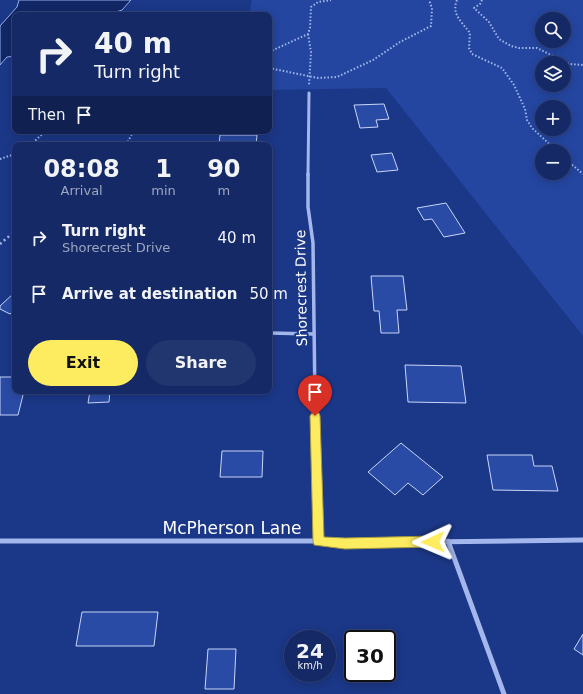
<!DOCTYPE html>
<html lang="en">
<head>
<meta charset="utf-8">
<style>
	body { margin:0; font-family:"DejaVu Sans",sans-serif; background:#21356e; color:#f1f3f6; height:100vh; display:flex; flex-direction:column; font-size:15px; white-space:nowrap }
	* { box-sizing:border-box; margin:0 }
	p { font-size:13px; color:#9da6bf }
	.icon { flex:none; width:22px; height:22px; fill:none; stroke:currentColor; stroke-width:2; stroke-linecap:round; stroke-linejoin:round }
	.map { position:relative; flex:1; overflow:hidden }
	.panel { position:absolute; left:12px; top:142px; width:260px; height:252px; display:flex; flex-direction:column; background:#142965; border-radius:8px; box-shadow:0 2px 10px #0003,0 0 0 1px #334579 }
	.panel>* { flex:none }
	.hud { position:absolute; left:12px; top:12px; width:260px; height:122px; border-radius:8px; box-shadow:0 2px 10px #0003,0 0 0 1px #334579; background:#142965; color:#f1f3f6; overflow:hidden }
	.tools { position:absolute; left:535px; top:12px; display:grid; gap:8px }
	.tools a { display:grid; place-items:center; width:36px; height:36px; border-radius:50%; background:#142965; box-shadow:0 2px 10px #0003,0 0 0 1px #334579; font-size:20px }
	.speed { position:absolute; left:284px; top:630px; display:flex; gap:8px; font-size:20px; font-weight:700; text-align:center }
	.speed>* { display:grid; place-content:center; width:52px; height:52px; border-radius:50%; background:#142965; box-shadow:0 2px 10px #0003,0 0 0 1px #334579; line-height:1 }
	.speed small { font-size:10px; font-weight:400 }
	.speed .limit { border:2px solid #111; border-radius:6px; background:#fff; color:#111 }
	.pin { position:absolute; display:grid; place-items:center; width:34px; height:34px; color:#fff; margin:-41px -17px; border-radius:50% 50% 50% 0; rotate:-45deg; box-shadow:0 0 4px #0007 }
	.pin .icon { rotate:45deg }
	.me { position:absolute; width:44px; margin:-22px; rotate:269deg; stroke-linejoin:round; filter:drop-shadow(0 0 3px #0008) }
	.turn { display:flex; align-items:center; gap:14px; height:84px; padding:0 16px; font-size:18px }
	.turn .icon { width:52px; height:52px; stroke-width:2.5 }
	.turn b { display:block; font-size:28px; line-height:34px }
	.then { display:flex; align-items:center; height:38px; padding:0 16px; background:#0003; gap:8px; font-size:15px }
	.eta { display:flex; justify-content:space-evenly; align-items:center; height:68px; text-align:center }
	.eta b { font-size:24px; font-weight:700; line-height:28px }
	.cta { display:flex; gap:8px; margin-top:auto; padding:8px 16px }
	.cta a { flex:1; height:46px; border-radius:24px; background:#fdec60; color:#111; font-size:16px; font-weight:700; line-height:46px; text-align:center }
	.cta a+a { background:#21356e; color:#f1f3f6 }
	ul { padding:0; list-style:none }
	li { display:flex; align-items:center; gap:12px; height:56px; padding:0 16px }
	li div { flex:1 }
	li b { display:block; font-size:15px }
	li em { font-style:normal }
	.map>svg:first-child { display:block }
</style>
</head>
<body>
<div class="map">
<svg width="583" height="694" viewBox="0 0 583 694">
	<rect width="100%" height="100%" fill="#1b3787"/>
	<path fill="#2446a0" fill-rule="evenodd" d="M252 0H583V336L386 88 269 90V15H249ZM542 19H564V41H542ZM542 63H564V85H542ZM542 107H564V129H542ZM542 151H564V173H542Z"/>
	<polygon fill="#122765" stroke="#96afee" points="19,0 131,0 122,10 107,15 15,15 15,56 7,57 0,65 0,26 17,7"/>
	<g fill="#2a4ba5" stroke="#c8d6f9">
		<polygon points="384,104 389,119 376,120 378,127 360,128 354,105"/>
		<polygon points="220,135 257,135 256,145 219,145"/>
		<polygon points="392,153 398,170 377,172 371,155"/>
		<polygon points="446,203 465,233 444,237 432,219 424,220 417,208"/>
		<polygon points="371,276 403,276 407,310 397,310 399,333 381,333 379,311 374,311"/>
		<polygon points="14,293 15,310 10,314 0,309 0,306"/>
		<polygon points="405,365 461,366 466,403 408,402"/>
		<polygon points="0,377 15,377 15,391 24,391 18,415 0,415"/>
		<polygon points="90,391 110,391 109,402 88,403"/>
		<polygon points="401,443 443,477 423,495 408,483 395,495 368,472"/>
		<polygon points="222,451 263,451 262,477 220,477"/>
		<polygon points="487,455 532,455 534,466 552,466 558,491 493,490"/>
		<polygon points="82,612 158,612 154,646 76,646"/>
		<polygon points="583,634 583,655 574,649"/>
		<polygon points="208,649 236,649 234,689 205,689"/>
	</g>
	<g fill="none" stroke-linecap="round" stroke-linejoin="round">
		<g stroke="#a3b7ec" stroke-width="2" stroke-dasharray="1.5 2" stroke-linecap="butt">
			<path d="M457 0C451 14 462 22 470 33L469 48 472 54 502 68 514 85 525 109 527 120 532 128 557 151"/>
			<polyline points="482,0 480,4 474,8 489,22 499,39 511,46 519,48 537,48 569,64 583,65"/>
			<polyline points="308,34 311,52 309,85"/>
			<polyline points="269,52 308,34 310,28 311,7 318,2 331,0"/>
			<polyline points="269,68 318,78 337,77 373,60 400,42 431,26 432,8 429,0"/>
			<polyline points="30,145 46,131"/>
			<polyline points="126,145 132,134 137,131"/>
			<polyline points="564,158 583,174"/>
			<polyline points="0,159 15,154"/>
		</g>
		<polyline stroke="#a3b7ec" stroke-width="2.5" stroke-dasharray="2 3" stroke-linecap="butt" points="0,244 15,231"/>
		<polyline stroke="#a3b7ec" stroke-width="3" points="308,175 309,93"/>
		<g stroke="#a3b7ec" stroke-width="3.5">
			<polyline points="308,174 308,207 313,243 315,402"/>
			<polyline points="269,333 313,334"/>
		</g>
		<g stroke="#a3b7ec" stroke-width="5">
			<polyline points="315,401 318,541"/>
			<polyline points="0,541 318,541 345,543 583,540"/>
			<polyline points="448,541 504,694"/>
		</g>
	</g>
	<polygon fill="#fdec60" stroke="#a4993e" points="315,412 319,413 320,416 324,537 345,538 433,536 437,538 439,542 437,545 433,547 345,549 314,545 313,541 310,416 312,413"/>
	<g text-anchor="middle" stroke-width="4" stroke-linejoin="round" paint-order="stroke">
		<g font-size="14" fill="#fff" stroke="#1b3787">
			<text transform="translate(301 288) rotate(-91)" y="5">Shorecrest Drive</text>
		</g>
		<g font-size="17" fill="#fff" stroke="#1b3787">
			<text x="232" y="534">McPherson Lane</text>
		</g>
	</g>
</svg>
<div class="tools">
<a><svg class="icon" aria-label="search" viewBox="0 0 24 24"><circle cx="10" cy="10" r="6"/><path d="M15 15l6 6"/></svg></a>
<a><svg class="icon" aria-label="layers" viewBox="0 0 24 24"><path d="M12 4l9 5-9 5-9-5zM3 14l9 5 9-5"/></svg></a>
<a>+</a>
<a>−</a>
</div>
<div class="speed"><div>24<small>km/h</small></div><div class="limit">30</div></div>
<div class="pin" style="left:315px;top:416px;background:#d93025"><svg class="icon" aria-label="arrive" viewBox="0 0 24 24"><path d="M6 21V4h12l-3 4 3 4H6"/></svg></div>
<svg class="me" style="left:433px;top:542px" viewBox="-20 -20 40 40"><path d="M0-17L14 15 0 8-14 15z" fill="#fdec60" stroke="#fff" stroke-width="4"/></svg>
<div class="hud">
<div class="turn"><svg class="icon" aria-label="right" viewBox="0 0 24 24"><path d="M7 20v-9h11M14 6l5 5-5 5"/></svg><div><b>40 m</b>Turn right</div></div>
<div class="then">Then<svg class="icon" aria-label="arrive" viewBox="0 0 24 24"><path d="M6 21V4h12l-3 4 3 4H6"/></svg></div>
</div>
<section class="panel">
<div class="eta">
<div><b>08:08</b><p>Arrival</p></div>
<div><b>1</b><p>min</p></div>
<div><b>90</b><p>m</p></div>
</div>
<ul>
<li><svg class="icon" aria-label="right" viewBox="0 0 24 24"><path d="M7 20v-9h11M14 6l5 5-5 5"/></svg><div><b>Turn right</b><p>Shorecrest Drive</p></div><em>40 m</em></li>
<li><svg class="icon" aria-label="arrive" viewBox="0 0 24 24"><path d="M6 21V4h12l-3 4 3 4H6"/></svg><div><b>Arrive at destination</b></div><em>50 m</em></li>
</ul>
<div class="cta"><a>Exit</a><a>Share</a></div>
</section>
</div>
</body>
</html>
